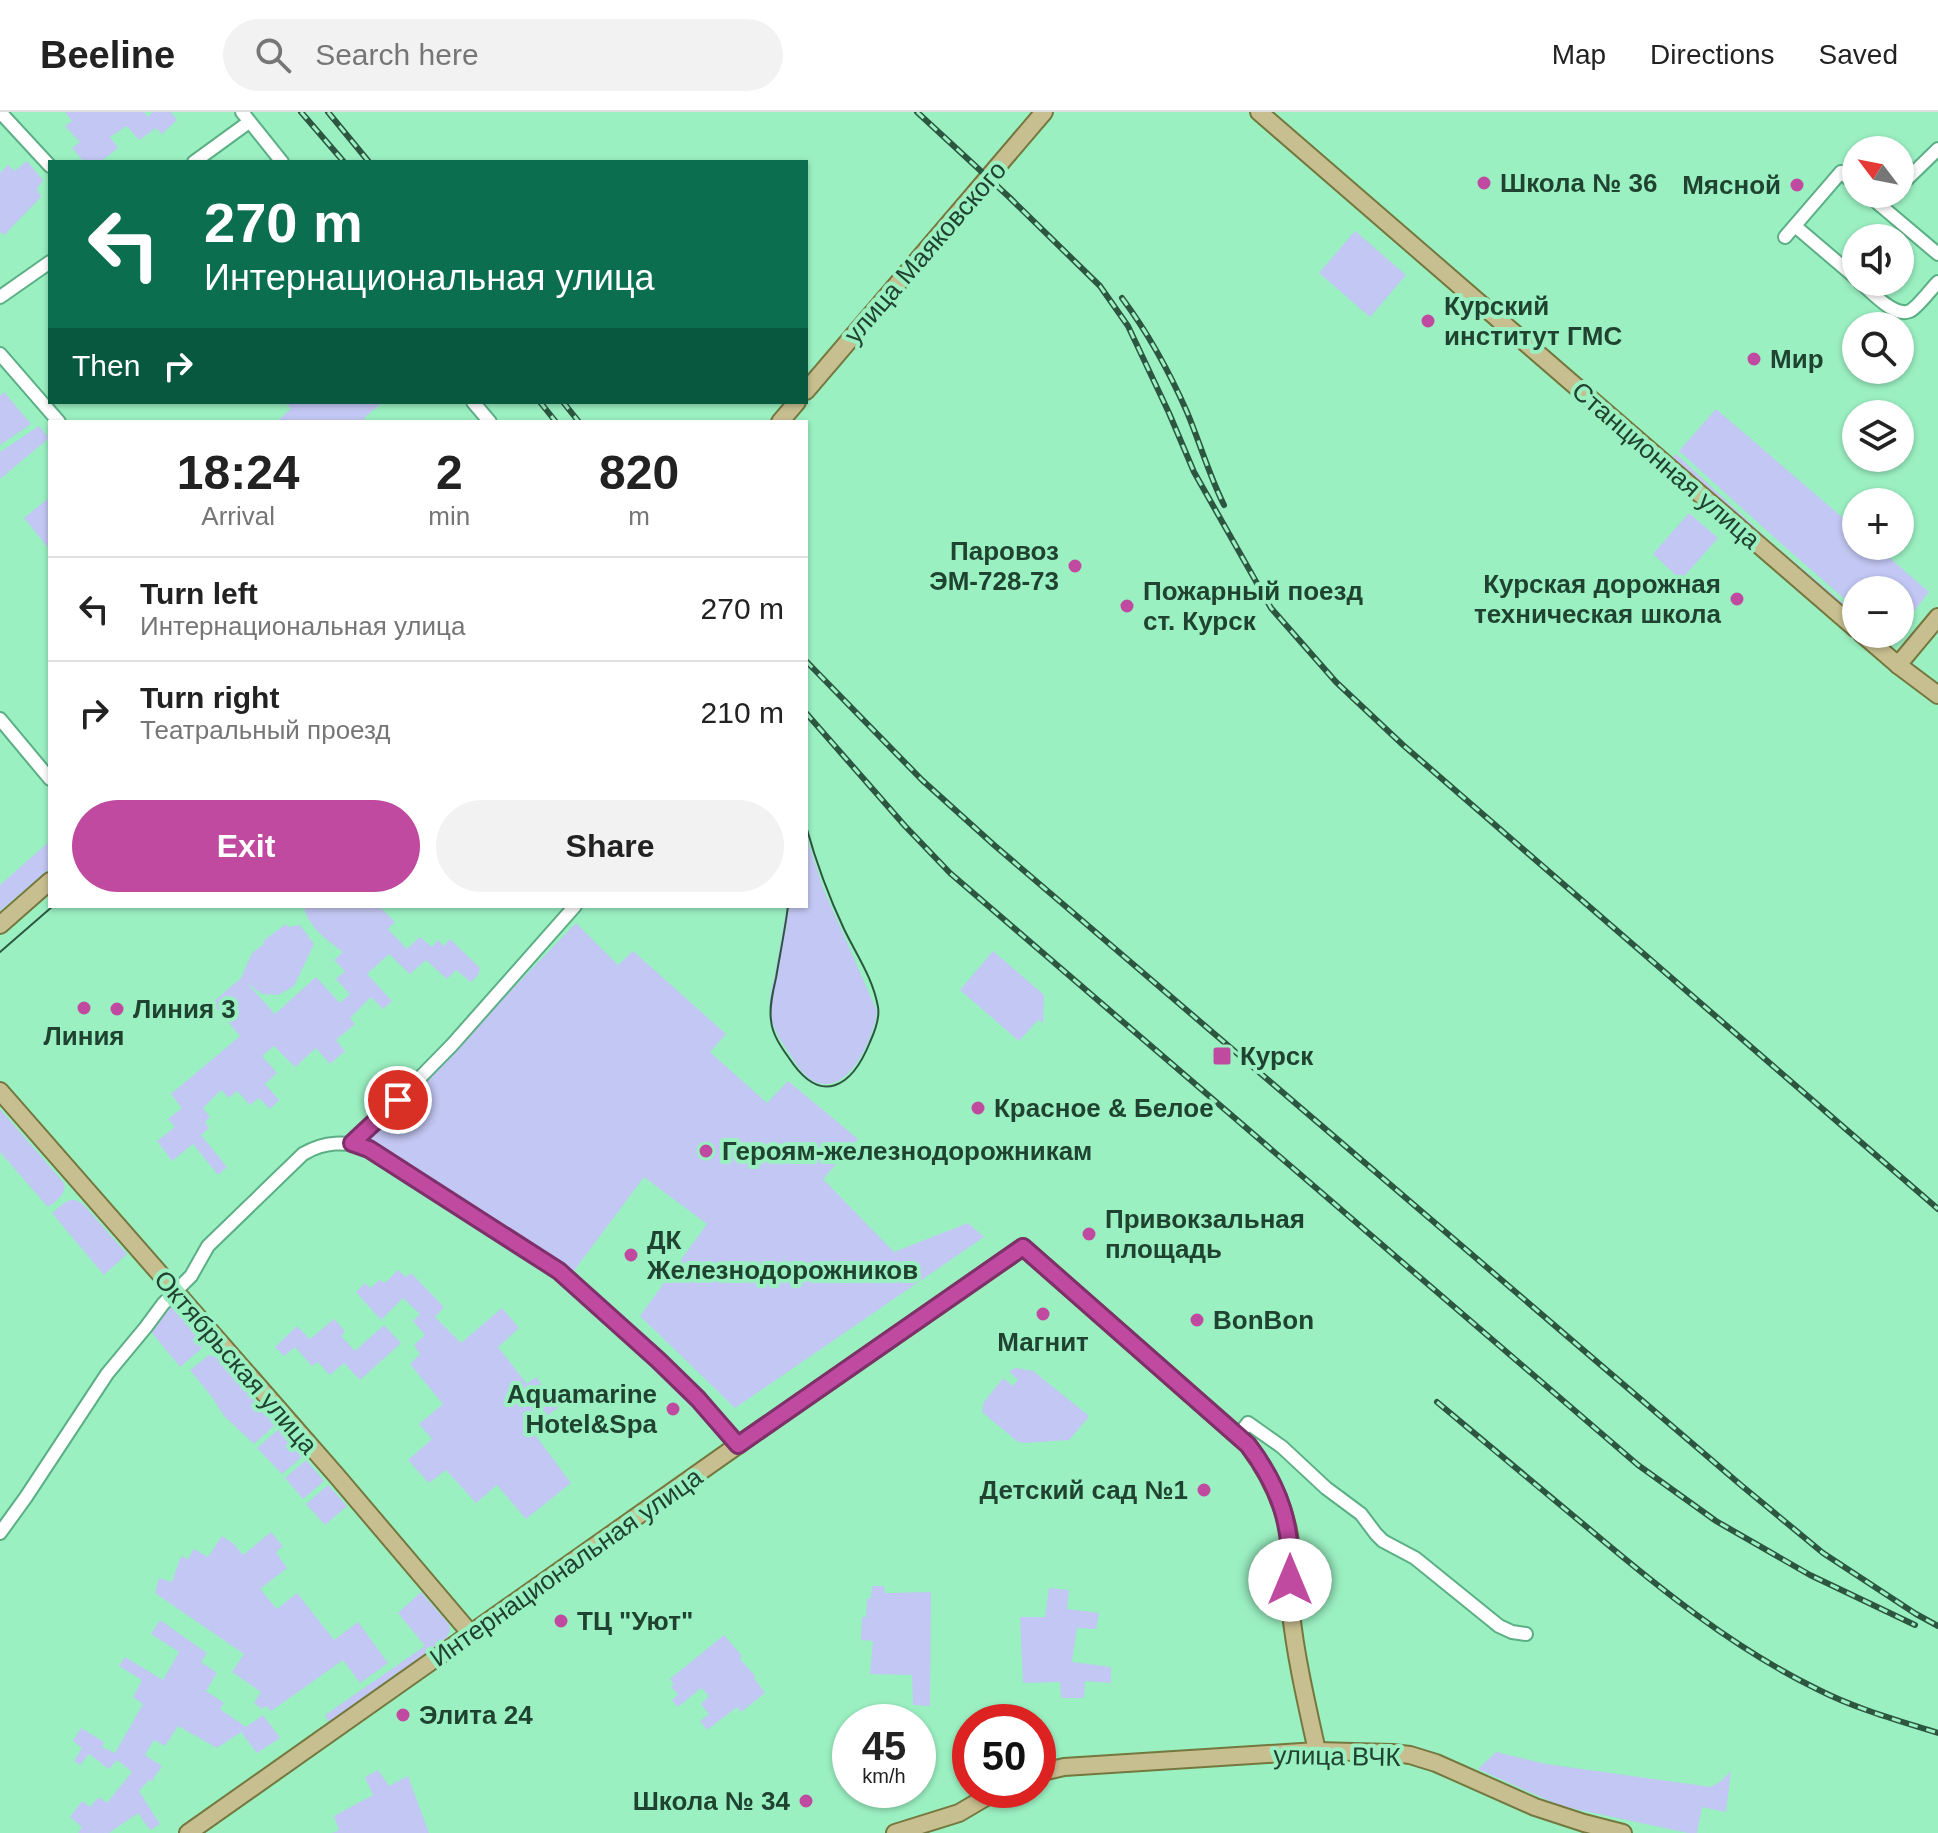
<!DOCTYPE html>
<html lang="en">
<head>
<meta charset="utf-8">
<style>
	body { margin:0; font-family:Helvetica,sans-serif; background:#f2f2f2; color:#222; height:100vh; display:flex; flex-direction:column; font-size:30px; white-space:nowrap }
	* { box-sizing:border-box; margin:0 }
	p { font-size:26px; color:#767676 }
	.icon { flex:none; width:44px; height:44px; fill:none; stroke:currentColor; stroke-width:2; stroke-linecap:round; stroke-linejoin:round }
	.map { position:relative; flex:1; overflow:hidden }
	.sheet { position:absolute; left:48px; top:308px; width:760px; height:488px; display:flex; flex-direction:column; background:#fff; border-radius:0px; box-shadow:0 2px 6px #0004 }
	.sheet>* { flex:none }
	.hud { position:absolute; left:48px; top:48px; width:760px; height:244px; border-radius:0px; box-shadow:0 2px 6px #0004; background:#0b6e4f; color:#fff; overflow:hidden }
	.needle { width:52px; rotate:302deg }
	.fabs { position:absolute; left:1842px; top:24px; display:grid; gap:16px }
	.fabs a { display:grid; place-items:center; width:72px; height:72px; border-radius:50%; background:#fff; box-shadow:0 2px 6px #0004; font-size:40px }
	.speed { position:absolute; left:832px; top:1592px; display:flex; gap:16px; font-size:40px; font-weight:700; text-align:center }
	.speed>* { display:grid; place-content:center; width:104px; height:104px; border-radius:50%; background:#fff; box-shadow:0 2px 6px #0004; line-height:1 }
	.speed small { font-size:20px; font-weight:400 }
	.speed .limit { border:12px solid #d22; background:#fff; color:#111 }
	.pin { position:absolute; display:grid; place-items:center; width:68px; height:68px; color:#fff; margin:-34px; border:4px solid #fff; border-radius:50%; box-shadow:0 2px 8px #0007 }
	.me { position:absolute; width:88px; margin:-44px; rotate:0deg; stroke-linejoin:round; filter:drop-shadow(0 0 6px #0008) }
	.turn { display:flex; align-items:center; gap:28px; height:168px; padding:0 24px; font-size:36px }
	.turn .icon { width:104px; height:104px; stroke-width:2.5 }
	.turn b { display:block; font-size:56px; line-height:68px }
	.then { display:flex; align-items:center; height:76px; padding:0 24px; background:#0003; gap:16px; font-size:30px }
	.eta { display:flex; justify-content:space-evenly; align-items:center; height:136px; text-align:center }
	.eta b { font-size:48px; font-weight:600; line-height:56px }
	.action { display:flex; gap:16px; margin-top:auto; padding:16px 24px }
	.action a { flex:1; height:92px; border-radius:48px; background:#c14aa1; color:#fff; font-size:32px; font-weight:600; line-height:92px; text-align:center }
	.action a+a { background:#f2f2f2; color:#222 }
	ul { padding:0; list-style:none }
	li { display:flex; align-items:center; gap:24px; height:104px; padding:0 24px; border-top:2px solid #e0e0e0 }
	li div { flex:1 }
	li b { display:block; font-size:30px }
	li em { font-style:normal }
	header { display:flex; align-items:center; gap:48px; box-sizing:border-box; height:112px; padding:0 40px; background:#fff; border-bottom:2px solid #e0e0e0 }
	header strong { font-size:38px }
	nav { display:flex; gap:44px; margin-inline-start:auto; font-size:28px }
	.search { width:560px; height:72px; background:#f2f2f2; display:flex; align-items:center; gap:20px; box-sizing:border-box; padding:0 28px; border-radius:44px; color:#767676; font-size:30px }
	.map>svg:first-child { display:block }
</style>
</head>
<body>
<header>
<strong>Beeline</strong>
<div class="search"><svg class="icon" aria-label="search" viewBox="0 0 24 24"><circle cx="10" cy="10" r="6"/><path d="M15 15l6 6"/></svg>Search here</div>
<nav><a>Map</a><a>Directions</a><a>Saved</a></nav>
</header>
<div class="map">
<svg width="1938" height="1721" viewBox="0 0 1938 1721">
	<rect width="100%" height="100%" fill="#9bf0c2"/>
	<g fill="#c2c7f3">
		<polygon points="65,0 144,0 148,5 153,0 171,0 177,8 162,22 156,16 139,28 127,14 110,25 118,36 100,50 84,50 72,36 80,30 65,14 72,9"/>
		<polygon points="27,49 43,68 37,77 41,85 4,123 0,120 0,61 8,53 15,59"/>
		<polygon points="1355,119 1406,163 1370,205 1319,161"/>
		<polygon points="4,280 31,312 0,333 0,284"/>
		<polygon points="285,290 383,290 364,306 367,310 276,310 291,297"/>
		<polygon points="1716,297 1856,417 1856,434 1876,434 1929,480 1900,517 1900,478 1856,478 1856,497 1775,426 1679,339"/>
		<polygon points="39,314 49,326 0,367 0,340"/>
		<polygon points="1676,342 1772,431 1856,502 1856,513 1670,348"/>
		<polygon points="50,385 50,438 24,406"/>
		<polygon points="1689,401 1718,426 1681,468 1653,442"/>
		<path d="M806 723 823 776 877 899C874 926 846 991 810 967 800 960 793 947 787 938 779 926 771 913 770 898 768 885 774 869 776 855 780 835 783 814 787 794H806Z"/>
		<polygon points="50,729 50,756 0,799 0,773"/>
		<path d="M304 794H379L395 810 388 817 407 837 420 825 432 835 438 828 444 834 450 827 480 856 478 863 471 870 456 858 447 867 426 848 410 862 389 842 367 862 392 889 383 897 371 885 350 906 355 912 336 928 345 939 330 952 316 936 295 955 274 934 262 944 277 961 265 972 279 988 270 997 259 986 250 993 237 979 229 986 221 978 203 996 210 1005 205 1010 209 1016 201 1023 227 1055 218 1063 193 1032 172 1049 157 1029 175 1015 168 1007 182 996 171 982 240 924 212 891 241 866 252 841 264 832 263 829 286 812 288 815 300 813 314 832 294 874 278 883 262 882 247 871 275 902 316 865 340 891 350 882 336 867 345 859 334 848 343 840C327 828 307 814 304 794Z"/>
		<polygon points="576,811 618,853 633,839 726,922 710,940 767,991 788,969 858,1027 823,1067 894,1140 968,1111 984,1125 735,1296 640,1204 707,1112 644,1065 573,1160 367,1027"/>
		<polygon points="993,839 1044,883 1043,911 1038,908 1019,929 960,878"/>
		<path d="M0 997 64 1071C67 1082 56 1089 48 1095L0 1040Z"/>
		<polygon points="70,1088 75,1088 83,1092 127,1142 104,1163 52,1101 64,1091"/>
		<polygon points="398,1158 406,1165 411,1161 444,1195 435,1205 461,1231 502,1196 519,1216 498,1235 527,1272 536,1265 559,1295 530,1316 571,1371 526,1407 497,1373 476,1391 446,1358 429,1371 408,1348 432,1327 419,1312 443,1292 410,1252 420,1242 414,1233 425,1223 413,1209 420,1202 403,1186 381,1208 356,1180 365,1171 370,1176 380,1168 385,1171"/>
		<polygon points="168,1195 173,1195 203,1232 200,1238 180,1255 149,1217"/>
		<polygon points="334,1207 345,1219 341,1224 355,1239 384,1213 401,1231 360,1268 344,1251 330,1263 318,1250 312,1254 295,1235 284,1244 275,1235 297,1214 310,1227"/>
		<polygon points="209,1243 218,1246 275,1313 254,1332 224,1304 212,1285 190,1258"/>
		<polygon points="1016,1256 1033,1259 1088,1303 1088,1306 1069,1328 1024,1331 1018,1330 982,1300 984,1290 1003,1266 1013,1274 1018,1268 1009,1259"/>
		<polygon points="279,1317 303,1344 282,1362 257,1336"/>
		<polygon points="306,1348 324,1369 303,1387 285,1366"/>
		<polygon points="328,1373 347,1394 325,1413 306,1392"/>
		<polygon points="271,1420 283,1434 276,1440 287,1456 260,1477 277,1497 297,1481 334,1528 358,1510 388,1551 360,1571 343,1548 271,1599 266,1594 262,1597 254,1591 261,1580 232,1560 244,1542 155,1481 159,1466 172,1470 181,1444 188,1447 194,1437 208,1445 222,1424 234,1432 243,1443"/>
		<polygon points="872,1474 884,1474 885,1481 931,1480 930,1594 913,1593 912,1563 870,1562 873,1529 861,1528 862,1505 866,1505 867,1487 871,1486"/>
		<polygon points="1049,1476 1069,1478 1067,1497 1099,1501 1096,1517 1077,1516 1072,1550 1111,1555 1111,1571 1085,1569 1084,1586 1061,1586 1060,1570 1023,1571 1020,1505 1045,1505"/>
		<polygon points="421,1480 449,1512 450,1519 446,1527 329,1610 325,1603 425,1534 398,1501"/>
		<polygon points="160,1508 207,1541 201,1550 217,1561 206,1579 224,1591 220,1597 246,1615 263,1603 280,1626 257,1641 241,1620 217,1636 178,1614 165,1634 154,1628 145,1643 162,1654 152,1669 149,1668 139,1679 160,1712 150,1718 138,1701 109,1721 78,1721 82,1715 70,1705 82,1689 90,1695 99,1685 107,1691 132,1660 117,1648 109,1657 89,1642 80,1653 74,1649 82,1636 73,1629 81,1616 104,1630 102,1635 115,1641 143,1592 133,1585 142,1568 119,1554 125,1545 163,1568 179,1540 151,1522"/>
		<polygon points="724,1523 742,1544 740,1547 755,1564 754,1566 765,1581 741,1600 737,1595 707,1618 700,1609 709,1602 701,1592 709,1584 701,1576 678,1595 672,1588 678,1583 671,1574 674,1572 670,1567"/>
		<polygon points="1496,1640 1546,1652 1711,1675 1721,1669 1731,1659 1726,1700 1702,1695 1697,1721 1688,1721 1561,1694 1478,1657"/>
		<polygon points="378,1658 389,1674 408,1664 429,1721 332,1721 339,1718 334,1704 373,1683 365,1665"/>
	</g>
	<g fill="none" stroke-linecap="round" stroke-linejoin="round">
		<defs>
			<g id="minor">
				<polyline points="0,0 50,54"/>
				<polyline points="242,0 282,50"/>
				<polyline points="194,50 249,10"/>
				<polyline points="1900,74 1938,37"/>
				<polyline points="1867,82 1938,142"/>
				<polyline points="1880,93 1892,82"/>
				<polyline points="1795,114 1856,166"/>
				<polyline points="1785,125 1841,60 1856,73"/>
				<path d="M1860 170C1871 179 1894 206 1910 199 1918 195 1931 177 1938 170"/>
				<polyline points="0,185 50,150"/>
				<polyline points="0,242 59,310"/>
				<polyline points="473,290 490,310"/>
				<polyline points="0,607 50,667"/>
				<polyline points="352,1031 398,988 452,933 575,794"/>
				<polyline points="1238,1324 1248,1311 1282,1335 1326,1376 1361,1402 1376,1422 1383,1429 1415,1446 1499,1514 1512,1520 1526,1522"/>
				<path d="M0 1421 26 1385 107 1262 146 1215 163 1192 191 1164 208 1134 303 1042C325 1029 345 1029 369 1037L559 1159 658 1248 698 1287 738 1333"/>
			</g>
			<g id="major">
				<polyline points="1259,0 1856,517"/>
				<polyline points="806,279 1044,0"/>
				<polyline points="780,310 797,290"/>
				<polyline points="1862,522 1898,553 1938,583"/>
				<polyline points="1898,553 1938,505"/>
				<polyline points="0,813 50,769"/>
				<polyline points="0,979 336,1363 471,1522"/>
				<polyline points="1038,1661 1064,1655 1317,1639 1392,1641 1410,1643 1436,1651 1535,1695 1584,1711 1623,1721"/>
				<path d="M188 1721 738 1333 1023 1135 1248 1333C1271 1364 1288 1400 1291 1439 1292 1460 1288 1480 1291 1501 1296 1547 1307 1593 1317 1639"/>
				<polyline points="895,1721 959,1701 998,1678"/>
			</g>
		</defs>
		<use href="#minor" stroke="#5baf84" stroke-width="16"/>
		<use href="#major" stroke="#75783e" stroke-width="20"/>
		<use href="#minor" stroke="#fff" stroke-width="12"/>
		<use href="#major" stroke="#c8bf90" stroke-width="16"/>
		<g stroke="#2c5640" stroke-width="2">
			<path d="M788 794C785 818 780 842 776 866 773 879 769 895 771 908 772 922 781 935 789 946 821 995 852 975 870 930 875 919 880 906 878 895 873 866 856 842 844 817 828 783 816 750 806 714"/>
			<polyline points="0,840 53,794"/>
		</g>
		<defs>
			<g id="rail">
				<polyline points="301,0 344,50"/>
				<polyline points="328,0 369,50"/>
				<polyline points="917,0 1009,85 1100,174 1128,214 1169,301 1194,360 1271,496 1336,570 1403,633 1938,1097"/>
				<path d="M1122 186C1148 221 1169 259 1187 300 1200 331 1209 363 1224 393"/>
				<polyline points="540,290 556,310"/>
				<polyline points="563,290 579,310"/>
				<polyline points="806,549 922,668 994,733 1742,1374 1823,1441 1916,1502 1938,1514"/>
				<polyline points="806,601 905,714 950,761 1638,1353 1716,1409 1810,1463 1915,1513"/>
				<path d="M1437 1290C1487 1332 1537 1374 1588 1416 1659 1476 1733 1536 1817 1577 1856 1597 1897 1608 1938 1621"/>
			</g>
		</defs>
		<use href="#rail" stroke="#2c5640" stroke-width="6"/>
		<use href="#rail" stroke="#9bf0c2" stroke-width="3" stroke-dasharray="9" stroke-linecap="butt"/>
	</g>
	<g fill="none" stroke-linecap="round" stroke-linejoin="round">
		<defs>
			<path id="route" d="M398 988 352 1031 369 1037 559 1159 658 1248 698 1287 738 1333 1023 1135 1248 1333C1280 1375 1293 1415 1290 1468"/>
		</defs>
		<use href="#route" stroke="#7d3069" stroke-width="20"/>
		<use href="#route" stroke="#c14aa1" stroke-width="14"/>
	</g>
	<g fill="#c14aa1" stroke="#9bf0c2" stroke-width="3">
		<circle cx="1484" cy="71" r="8"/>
		<circle cx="1797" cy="73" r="8"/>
		<circle cx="1428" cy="209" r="8"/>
		<circle cx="1754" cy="247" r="8"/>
		<circle cx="1075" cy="454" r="8"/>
		<circle cx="1737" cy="487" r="8"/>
		<circle cx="1127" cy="494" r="8"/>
		<circle cx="84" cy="896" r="8"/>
		<circle cx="117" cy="897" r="8"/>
		<rect x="1212" y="934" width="20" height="20" rx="4"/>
		<circle cx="978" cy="996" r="8"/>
		<circle cx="706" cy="1039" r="8"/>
		<circle cx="1089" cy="1122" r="8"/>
		<circle cx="631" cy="1143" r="8"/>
		<circle cx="1043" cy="1202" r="8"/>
		<circle cx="1197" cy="1208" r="8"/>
		<circle cx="673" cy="1297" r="8"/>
		<circle cx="1204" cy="1378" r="8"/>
		<circle cx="561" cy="1509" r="8"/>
		<circle cx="403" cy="1603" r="8"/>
		<circle cx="806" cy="1689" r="8"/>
	</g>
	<g text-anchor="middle" stroke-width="8" stroke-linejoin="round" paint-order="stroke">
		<g font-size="26" font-weight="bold" fill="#1f4330" stroke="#9bf0c2" text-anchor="start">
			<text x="1500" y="80">Школа № 36</text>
			<text x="1781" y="82" text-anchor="end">Мясной</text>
			<text x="1444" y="203">Курский<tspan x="1444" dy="30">институт ГМС</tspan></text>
			<text x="1770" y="256">Мир</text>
			<text x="1059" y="448" text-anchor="end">Паровоз<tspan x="1059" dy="30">ЭМ-728-73</tspan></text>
			<text x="1721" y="481" text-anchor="end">Курская дорожная<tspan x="1721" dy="30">техническая школа</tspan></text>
			<text x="1143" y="488">Пожарный поезд<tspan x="1143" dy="30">ст. Курск</tspan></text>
			<text x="133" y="906">Линия 3</text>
			<text x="84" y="933" text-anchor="middle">Линия</text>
			<text x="1240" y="953">Курск</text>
			<text x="994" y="1005">Красное &amp; Белое</text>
			<text x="722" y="1048">Героям-железнодорожникам</text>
			<text x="1105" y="1116">Привокзальная<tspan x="1105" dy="30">площадь</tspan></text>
			<text x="647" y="1137">ДК<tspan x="647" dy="30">Железнодорожников</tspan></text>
			<text x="1213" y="1217">BonBon</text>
			<text x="1043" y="1239" text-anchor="middle">Магнит</text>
			<text x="657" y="1291" text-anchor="end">Aquamarine<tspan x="657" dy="30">Hotel&amp;Spa</tspan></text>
			<text x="1188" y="1387" text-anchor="end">Детский сад №1</text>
			<text x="577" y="1518">ТЦ "Уют"</text>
			<text x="419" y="1612">Элита 24</text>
			<text x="790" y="1698" text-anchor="end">Школа № 34</text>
		</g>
		<g font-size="26" fill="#1f4330" stroke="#9bf0c2">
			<text transform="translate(925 140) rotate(-49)" y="9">улица Маяковского</text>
			<text transform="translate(1666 353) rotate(41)" y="9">Станционная улица</text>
			<text transform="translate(236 1250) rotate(49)" y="9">Октябрьская улица</text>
			<text transform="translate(566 1455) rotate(-35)" y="9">Интернациональная улица</text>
			<text transform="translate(1337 1644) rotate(1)" y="9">улица ВЧК</text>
		</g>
	</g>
</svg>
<div class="fabs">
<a><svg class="needle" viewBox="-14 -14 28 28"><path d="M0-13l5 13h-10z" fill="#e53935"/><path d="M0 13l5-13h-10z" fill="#767676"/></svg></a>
<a><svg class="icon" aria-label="sound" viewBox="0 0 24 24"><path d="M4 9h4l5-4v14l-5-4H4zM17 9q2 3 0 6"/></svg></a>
<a><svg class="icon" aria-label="search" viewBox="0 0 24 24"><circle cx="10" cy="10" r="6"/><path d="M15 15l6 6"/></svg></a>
<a><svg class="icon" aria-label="layers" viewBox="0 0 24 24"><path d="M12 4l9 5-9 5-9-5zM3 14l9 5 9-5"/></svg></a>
<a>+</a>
<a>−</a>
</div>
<div class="speed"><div>45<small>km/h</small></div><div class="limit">50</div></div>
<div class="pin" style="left:398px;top:988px;background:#d93025"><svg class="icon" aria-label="arrive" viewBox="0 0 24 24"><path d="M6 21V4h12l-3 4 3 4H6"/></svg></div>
<svg class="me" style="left:1290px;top:1468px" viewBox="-20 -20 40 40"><circle r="19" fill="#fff"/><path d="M0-13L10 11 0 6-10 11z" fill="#c14aa1"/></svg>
<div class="hud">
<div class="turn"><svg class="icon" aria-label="left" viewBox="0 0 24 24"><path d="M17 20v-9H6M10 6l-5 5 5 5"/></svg><div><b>270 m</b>Интернациональная улица</div></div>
<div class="then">Then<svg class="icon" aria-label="right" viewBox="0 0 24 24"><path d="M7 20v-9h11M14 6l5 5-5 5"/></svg></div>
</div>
<section class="sheet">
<div class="eta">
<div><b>18:24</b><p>Arrival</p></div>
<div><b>2</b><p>min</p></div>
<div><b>820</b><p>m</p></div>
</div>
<ul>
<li><svg class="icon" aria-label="left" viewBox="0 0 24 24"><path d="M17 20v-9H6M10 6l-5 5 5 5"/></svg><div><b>Turn left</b><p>Интернациональная улица</p></div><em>270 m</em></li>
<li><svg class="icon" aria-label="right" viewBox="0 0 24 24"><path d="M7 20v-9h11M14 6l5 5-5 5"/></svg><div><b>Turn right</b><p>Театральный проезд</p></div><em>210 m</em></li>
</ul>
<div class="action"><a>Exit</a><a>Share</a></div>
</section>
</div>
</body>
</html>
